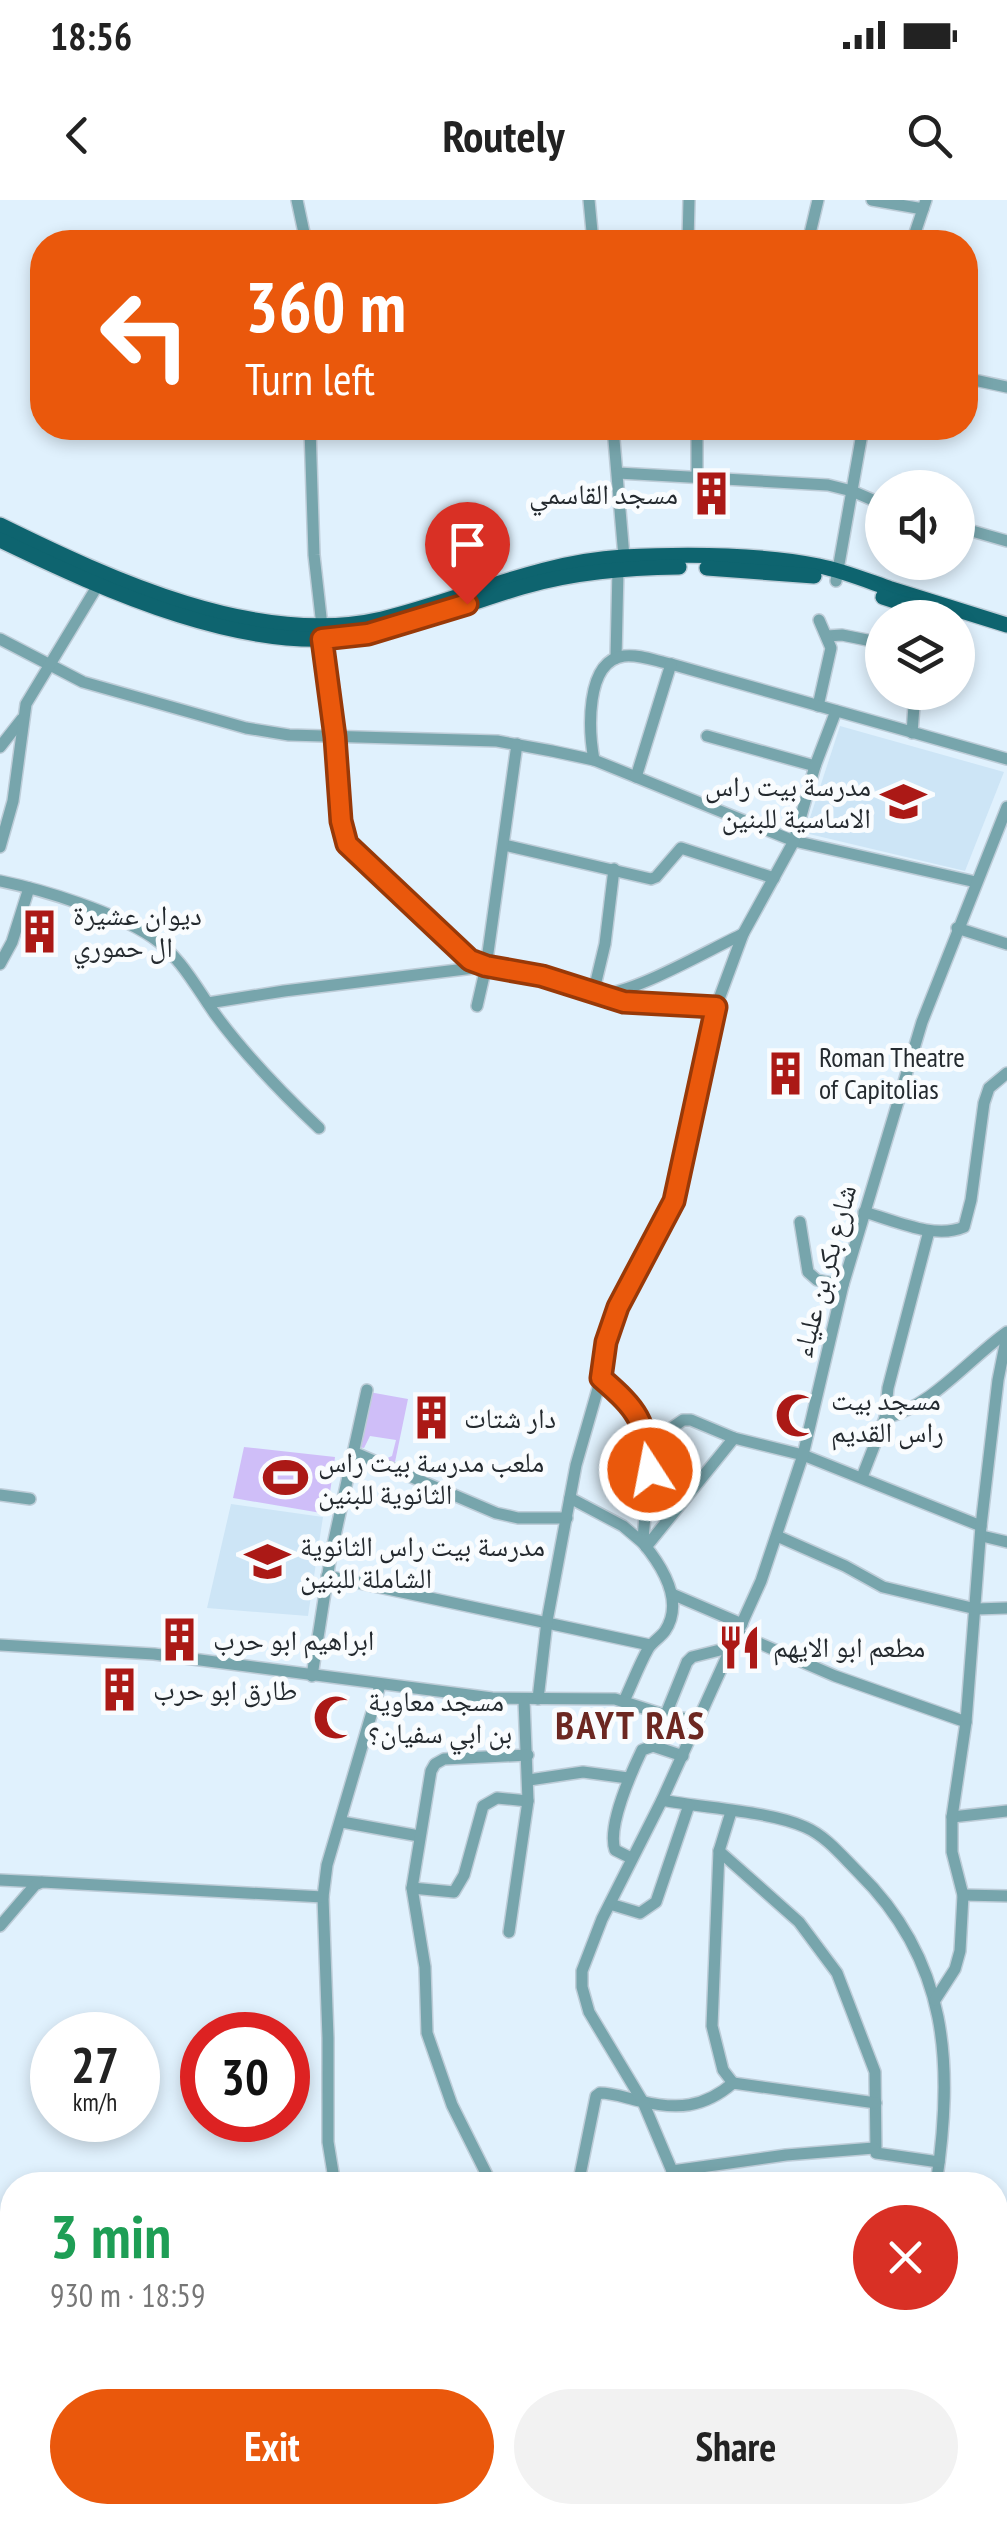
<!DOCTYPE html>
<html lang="en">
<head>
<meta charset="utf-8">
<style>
	body { margin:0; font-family:"PT Sans Narrow","Noto Naskh Arabic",sans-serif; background:#f2f2f2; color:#222; height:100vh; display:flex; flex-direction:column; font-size:38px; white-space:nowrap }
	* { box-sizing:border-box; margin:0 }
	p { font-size:32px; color:#767676 }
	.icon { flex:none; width:55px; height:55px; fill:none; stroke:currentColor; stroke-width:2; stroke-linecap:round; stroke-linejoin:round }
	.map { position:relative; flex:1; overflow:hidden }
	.panel { position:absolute; left:0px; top:1972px; width:1008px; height:352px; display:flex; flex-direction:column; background:#fff; border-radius:40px 40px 0 0; box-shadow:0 5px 15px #0003 }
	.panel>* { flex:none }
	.top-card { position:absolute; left:30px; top:30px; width:948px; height:210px; border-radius:40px; box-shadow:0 5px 15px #0003; background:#ea580c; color:#fff; overflow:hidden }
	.tools { position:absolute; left:865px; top:270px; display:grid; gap:20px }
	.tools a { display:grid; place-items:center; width:110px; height:110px; border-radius:50%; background:#fff; box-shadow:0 5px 15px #0003; font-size:50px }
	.speed { position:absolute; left:30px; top:1812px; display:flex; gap:20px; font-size:50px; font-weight:700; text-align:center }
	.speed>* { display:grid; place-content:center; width:130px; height:130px; border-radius:50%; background:#fff; box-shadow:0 5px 15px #0003; line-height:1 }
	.speed small { font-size:25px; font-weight:400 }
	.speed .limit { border:15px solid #d22; background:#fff; color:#111 }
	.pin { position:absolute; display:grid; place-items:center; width:85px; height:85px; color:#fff; margin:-102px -42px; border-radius:50% 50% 50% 0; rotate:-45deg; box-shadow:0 0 10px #0007 }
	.pin .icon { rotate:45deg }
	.me { position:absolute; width:110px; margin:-55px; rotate:349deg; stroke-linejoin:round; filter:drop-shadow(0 0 8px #0008) }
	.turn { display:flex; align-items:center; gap:35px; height:210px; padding:0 50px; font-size:45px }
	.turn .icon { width:130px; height:130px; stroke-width:2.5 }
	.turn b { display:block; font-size:70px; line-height:85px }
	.round { display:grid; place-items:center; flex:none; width:105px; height:105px; border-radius:52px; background:#f2f2f2 }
	.summary { display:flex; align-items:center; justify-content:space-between; height:170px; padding:0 50px }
	h1 { font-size:60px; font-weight:700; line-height:75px; color:#1e9e55 }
	.cta { display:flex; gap:20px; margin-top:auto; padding:20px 50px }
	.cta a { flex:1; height:115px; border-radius:60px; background:#ea580c; color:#fff; font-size:40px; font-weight:700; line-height:115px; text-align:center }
	.cta a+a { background:#f2f2f2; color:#222 }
	.status { display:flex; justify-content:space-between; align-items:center; height:70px; padding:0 50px; background:#fff; direction:ltr }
	.status svg { height:28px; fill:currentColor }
	header { display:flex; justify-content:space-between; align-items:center; height:130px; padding:0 50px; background:#fff; font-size:45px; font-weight:700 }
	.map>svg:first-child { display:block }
</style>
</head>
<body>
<div class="status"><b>18:56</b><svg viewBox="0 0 49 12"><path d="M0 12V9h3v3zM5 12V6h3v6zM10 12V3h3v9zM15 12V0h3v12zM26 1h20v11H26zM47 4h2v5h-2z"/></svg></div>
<header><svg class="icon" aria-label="back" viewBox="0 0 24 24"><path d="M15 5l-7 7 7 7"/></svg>Routely<svg class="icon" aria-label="search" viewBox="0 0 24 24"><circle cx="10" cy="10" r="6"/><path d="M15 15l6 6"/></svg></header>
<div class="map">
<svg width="1007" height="2324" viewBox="0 0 1007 2324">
	<rect width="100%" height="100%" fill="#e0f1fd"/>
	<g fill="#cde5f6">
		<polygon points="840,526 1004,572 965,671 805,633"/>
		<polygon points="231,1304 323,1317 308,1416 207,1408"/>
	</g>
	<g fill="#cfbef8">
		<polygon points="369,1192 408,1199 395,1262 383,1260 392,1256 396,1240 370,1236 364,1248 358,1247"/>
		<polygon points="244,1247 335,1257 327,1314 233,1298"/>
	</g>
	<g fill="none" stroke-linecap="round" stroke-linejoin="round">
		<defs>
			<g id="minor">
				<polyline points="297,0 306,42"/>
				<polyline points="589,0 593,42"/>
				<polyline points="872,0 923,9"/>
				<polyline points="688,42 689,0"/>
				<polyline points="808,42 818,0"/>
				<polyline points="912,42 926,0"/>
				<polyline points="965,178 1007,187"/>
				<polyline points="310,228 314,355 322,426"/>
				<polyline points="613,228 624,357"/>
				<polyline points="697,228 697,278"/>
				<polyline points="618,273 828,285 852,291 882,304"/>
				<polyline points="958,327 1007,341"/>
				<polyline points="836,381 863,228"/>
				<polyline points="827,436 842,435 882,443"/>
				<polyline points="0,439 83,482 246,528 289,535 497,541 552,551 594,560 794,641 976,682"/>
				<path d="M322 439 335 537 341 621 347 644 465 756C487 770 514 770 540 776 560 780 579 793 599 794 630 796 710 749 743 734"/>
				<polyline points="616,458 618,369"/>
				<polyline points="818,506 831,448 819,420"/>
				<polyline points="912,533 915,492"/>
				<polyline points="707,536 815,566"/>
				<polyline points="0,547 22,519"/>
				<path d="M594 560C589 533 584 461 624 456 639 454 656 461 671 464L1007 559"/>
				<polyline points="636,577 671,464"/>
				<polyline points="504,645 651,679 656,677 681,648 774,678"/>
				<polyline points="0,647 13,601 26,504 98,385"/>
				<path d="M0 681C44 690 115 712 152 737 180 756 196 787 215 814 245 855 282 893 319 928"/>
				<polyline points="957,728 1007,744"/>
				<polyline points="0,764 12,742 29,688"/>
				<polyline points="593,794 605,744 614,669"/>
				<polyline points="611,797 647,805 716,807"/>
				<polyline points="208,803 284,791 482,767"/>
				<polyline points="477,806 486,767 517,544"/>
				<path d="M864 1012C894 1020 934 1040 964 1027L971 1000 984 903 989 888 1007 873"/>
				<polyline points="800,1022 808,1072 817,1080 843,1085"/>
				<path d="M601 1178C613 1188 627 1198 636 1211 660 1247 644 1302 643 1343 662 1366 685 1401 665 1431 660 1438 652 1442 648 1449 639 1465 632 1484 624 1501"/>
				<path d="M885 1218C931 1207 969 1159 1007 1132"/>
				<polyline points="646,1237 663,1234 683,1220 691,1220 734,1238 803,1255 981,1326"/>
				<polyline points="353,1252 496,1313 518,1318 567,1318"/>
				<polyline points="862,1277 885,1218 888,1188 929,1031"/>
				<polyline points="0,1295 30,1299"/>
				<polyline points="570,1298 623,1326 643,1343"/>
				<polyline points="777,1336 845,1366 883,1387 976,1409 1007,1408"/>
				<polyline points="982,1336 1007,1342"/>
				<polyline points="646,1347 734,1238"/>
				<polyline points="327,1376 650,1445"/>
				<polyline points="672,1394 742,1424"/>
				<polyline points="738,1434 835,1476 966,1522"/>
				<polyline points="0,1445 154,1454 492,1498 615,1499 665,1515 698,1521"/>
				<polyline points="312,1476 331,1354 367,1190"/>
				<polyline points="538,1499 547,1421 576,1265 601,1178 610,1126 673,1001 716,807 743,734 794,641 815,566 836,511"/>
				<polyline points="683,1556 653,1546 687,1462 692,1457 732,1447"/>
				<polyline points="529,1580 583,1572 628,1578"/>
				<path d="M662 1600C702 1608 770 1611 805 1627 826 1636 842 1656 858 1672 949 1761 954 1865 936 1985"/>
				<polyline points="731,1612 719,1651 712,1826 723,1870 733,1883"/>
				<polyline points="952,1617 1007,1611"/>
				<polyline points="342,1622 419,1636"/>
				<polyline points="719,1651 799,1722 837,1773 875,1872 876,1953 939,1962"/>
				<path d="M631 1658 615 1650C607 1627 631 1573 642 1550L653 1546"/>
				<polyline points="0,1680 41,1682"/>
				<polyline points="412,1688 454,1692 464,1675 483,1606 497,1598 528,1601"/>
				<polyline points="963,1695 1007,1696"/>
				<polyline points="323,1697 328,1838 328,1942 335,1985"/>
				<polyline points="610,1704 640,1713 656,1702 689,1605"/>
				<polyline points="0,1726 35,1685 42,1682 323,1697 327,1665 380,1485"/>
				<polyline points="509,1732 528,1601 524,1500"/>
				<polyline points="935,1800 955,1769 960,1751 963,1695 952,1652 952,1617 966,1522 981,1326 998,1180 1007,1135"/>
				<polyline points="672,1971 786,1955 874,1948"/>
				<polyline points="334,1980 349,1985"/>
				<polyline points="492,1985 452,1905 427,1833 425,1767 412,1688 431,1571 435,1564 444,1559 528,1555"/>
				<path d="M578 1985 596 1896 600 1893C613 1893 626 1898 640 1901 677 1910 704 1908 733 1883L876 1903"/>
				<polyline points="678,1985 643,1902 589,1812 582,1787 582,1771 602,1719 662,1600 761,1381 803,1255 843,1085 922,822 1007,607"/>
				<polyline points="995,2098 1007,2081"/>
				<polyline points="995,2236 1007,2238"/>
				<polyline points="230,2312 232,2324"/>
				<polyline points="925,2312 926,2324"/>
				<polyline points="273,2324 297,2312"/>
				<polyline points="599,2324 599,2312"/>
				<polyline points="651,2324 665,2312"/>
			</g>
			<g id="major">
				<path d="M0 325C110 379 257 448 382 419 464 399 538 362 623 357 685 354 759 354 819 366 844 371 868 381 891 389 930 401 968 413 1007 425"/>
				<path d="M0 340C104 390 252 459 369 434 421 423 471 402 522 387 573 372 625 368 679 367"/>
				<polyline points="707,368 814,376"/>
				<polyline points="883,397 948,418"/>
			</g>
		</defs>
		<use href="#minor" stroke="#becdd8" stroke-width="14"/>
		<use href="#major" stroke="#becdd8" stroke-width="18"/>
		<use href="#minor" stroke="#77a5ac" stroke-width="11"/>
		<use href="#major" stroke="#0e646f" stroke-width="15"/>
	</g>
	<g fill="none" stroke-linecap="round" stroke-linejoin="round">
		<defs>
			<path id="route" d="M467 404 368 434 322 439 335 537 341 621 347 644 470 760 486 766 542 776 624 802 716 807 674 1001 618 1107 606 1142 601 1178C638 1210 645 1220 650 1270"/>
		</defs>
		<use href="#route" stroke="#983908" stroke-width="25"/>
		<use href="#route" stroke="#ea580c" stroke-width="18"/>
	</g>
	<defs>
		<symbol id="building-bare" viewBox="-9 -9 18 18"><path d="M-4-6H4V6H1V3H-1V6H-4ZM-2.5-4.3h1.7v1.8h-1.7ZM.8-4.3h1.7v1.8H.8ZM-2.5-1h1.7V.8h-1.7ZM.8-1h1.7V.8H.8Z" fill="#ab1916" stroke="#f9fcfe" stroke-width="2.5" paint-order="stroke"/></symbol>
		<symbol id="school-bare" viewBox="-9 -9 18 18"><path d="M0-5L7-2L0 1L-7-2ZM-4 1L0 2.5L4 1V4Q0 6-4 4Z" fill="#ab1916" stroke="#f9fcfe" stroke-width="2.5" paint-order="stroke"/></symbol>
		<symbol id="mosque-bare" viewBox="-9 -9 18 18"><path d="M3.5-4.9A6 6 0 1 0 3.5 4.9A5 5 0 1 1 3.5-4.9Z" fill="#ab1916" stroke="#f9fcfe" stroke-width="2.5" paint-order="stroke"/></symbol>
		<symbol id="stadium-bare" viewBox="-9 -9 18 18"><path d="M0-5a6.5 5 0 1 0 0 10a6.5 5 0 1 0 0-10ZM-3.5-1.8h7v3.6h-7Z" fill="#ab1916" stroke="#f9fcfe" stroke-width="2.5" paint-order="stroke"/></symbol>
		<symbol id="restaurant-bare" viewBox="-9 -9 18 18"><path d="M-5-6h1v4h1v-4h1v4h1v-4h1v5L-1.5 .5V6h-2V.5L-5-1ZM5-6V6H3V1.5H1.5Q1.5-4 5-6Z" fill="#ab1916" stroke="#f9fcfe" stroke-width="2.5" paint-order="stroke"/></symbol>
	</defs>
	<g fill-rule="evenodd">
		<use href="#building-bare" x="680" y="262" width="63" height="63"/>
		<use href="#school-bare" x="872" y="570" width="63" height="63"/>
		<use href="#building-bare" x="8" y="700" width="63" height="63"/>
		<use href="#building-bare" x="754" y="842" width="63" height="63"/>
		<use href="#mosque-bare" x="766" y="1184" width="63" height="63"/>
		<use href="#building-bare" x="400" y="1186" width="63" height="63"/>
		<use href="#stadium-bare" x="254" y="1246" width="63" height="63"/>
		<use href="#school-bare" x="236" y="1330" width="63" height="63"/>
		<use href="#building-bare" x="148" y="1408" width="63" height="63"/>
		<use href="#restaurant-bare" x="708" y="1416" width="63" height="63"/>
		<use href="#building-bare" x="88" y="1458" width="63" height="63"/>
		<use href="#mosque-bare" x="304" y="1486" width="63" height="63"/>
	</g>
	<g text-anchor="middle" stroke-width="10" stroke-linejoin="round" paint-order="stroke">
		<g font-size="28" fill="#242a2f" stroke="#f9fcfe" text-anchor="start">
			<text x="678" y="304" text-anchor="end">مسجد القاسمي</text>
			<text x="871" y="596" text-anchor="end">مدرسة بيت راس<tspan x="871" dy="32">الاساسية للبنين</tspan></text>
			<text x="73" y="725">ديوان عشيرة<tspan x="73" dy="32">ال حموري</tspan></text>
			<text x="819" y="867">Roman Theatre<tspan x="819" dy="32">of Capitolias</tspan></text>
			<text x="831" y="1210">مسجد بيت<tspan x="831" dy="32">راس القديم</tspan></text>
			<text x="464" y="1228">دار شتات</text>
			<text x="318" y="1272">ملعب مدرسة بيت راس<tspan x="318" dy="32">الثانوية للبنين</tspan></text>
			<text x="300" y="1356">مدرسة بيت راس الثانوية<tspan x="300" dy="32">الشاملة للبنين</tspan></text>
			<text x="213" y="1450">ابراهيم ابو حرب</text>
			<text x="773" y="1457">مطعم ابو الايهم</text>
			<text x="153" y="1500">طارق ابو حرب</text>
			<text x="368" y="1511">مسجد معاوية<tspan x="368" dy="32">بن ابي سفيان؟</tspan></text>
		</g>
		<g font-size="28" fill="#242a2f" stroke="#f9fcfe">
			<text transform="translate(824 1071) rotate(-75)" y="10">شارع بكر بن علياء</text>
		</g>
		<g font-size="38" font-weight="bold" letter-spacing="2.5" fill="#6c2721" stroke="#f9fcfe">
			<text x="631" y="1539">BAYT RAS</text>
		</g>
	</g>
</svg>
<div class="tools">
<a><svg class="icon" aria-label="sound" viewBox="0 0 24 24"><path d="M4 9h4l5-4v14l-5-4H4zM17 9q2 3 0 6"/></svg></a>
<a><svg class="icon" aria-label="layers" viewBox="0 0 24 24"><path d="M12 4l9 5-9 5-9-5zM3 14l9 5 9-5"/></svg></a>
</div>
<div class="speed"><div>27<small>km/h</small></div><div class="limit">30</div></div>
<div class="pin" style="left:467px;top:404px;background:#d93025"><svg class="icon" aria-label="arrive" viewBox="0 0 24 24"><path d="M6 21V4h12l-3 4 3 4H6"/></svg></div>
<svg class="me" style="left:650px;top:1270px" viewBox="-20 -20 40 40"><circle r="17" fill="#ea580c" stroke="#fff" stroke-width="3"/><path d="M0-11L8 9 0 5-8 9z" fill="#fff"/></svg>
<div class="top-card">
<div class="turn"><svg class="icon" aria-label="left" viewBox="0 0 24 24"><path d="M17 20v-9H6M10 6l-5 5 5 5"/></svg><div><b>360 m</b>Turn left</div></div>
</div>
<section class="panel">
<div class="summary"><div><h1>3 min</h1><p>930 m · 18:59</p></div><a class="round" style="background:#d93025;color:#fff"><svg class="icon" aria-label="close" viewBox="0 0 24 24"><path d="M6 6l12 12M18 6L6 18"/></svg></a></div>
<div class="cta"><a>Exit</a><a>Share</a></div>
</section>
</div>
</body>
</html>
